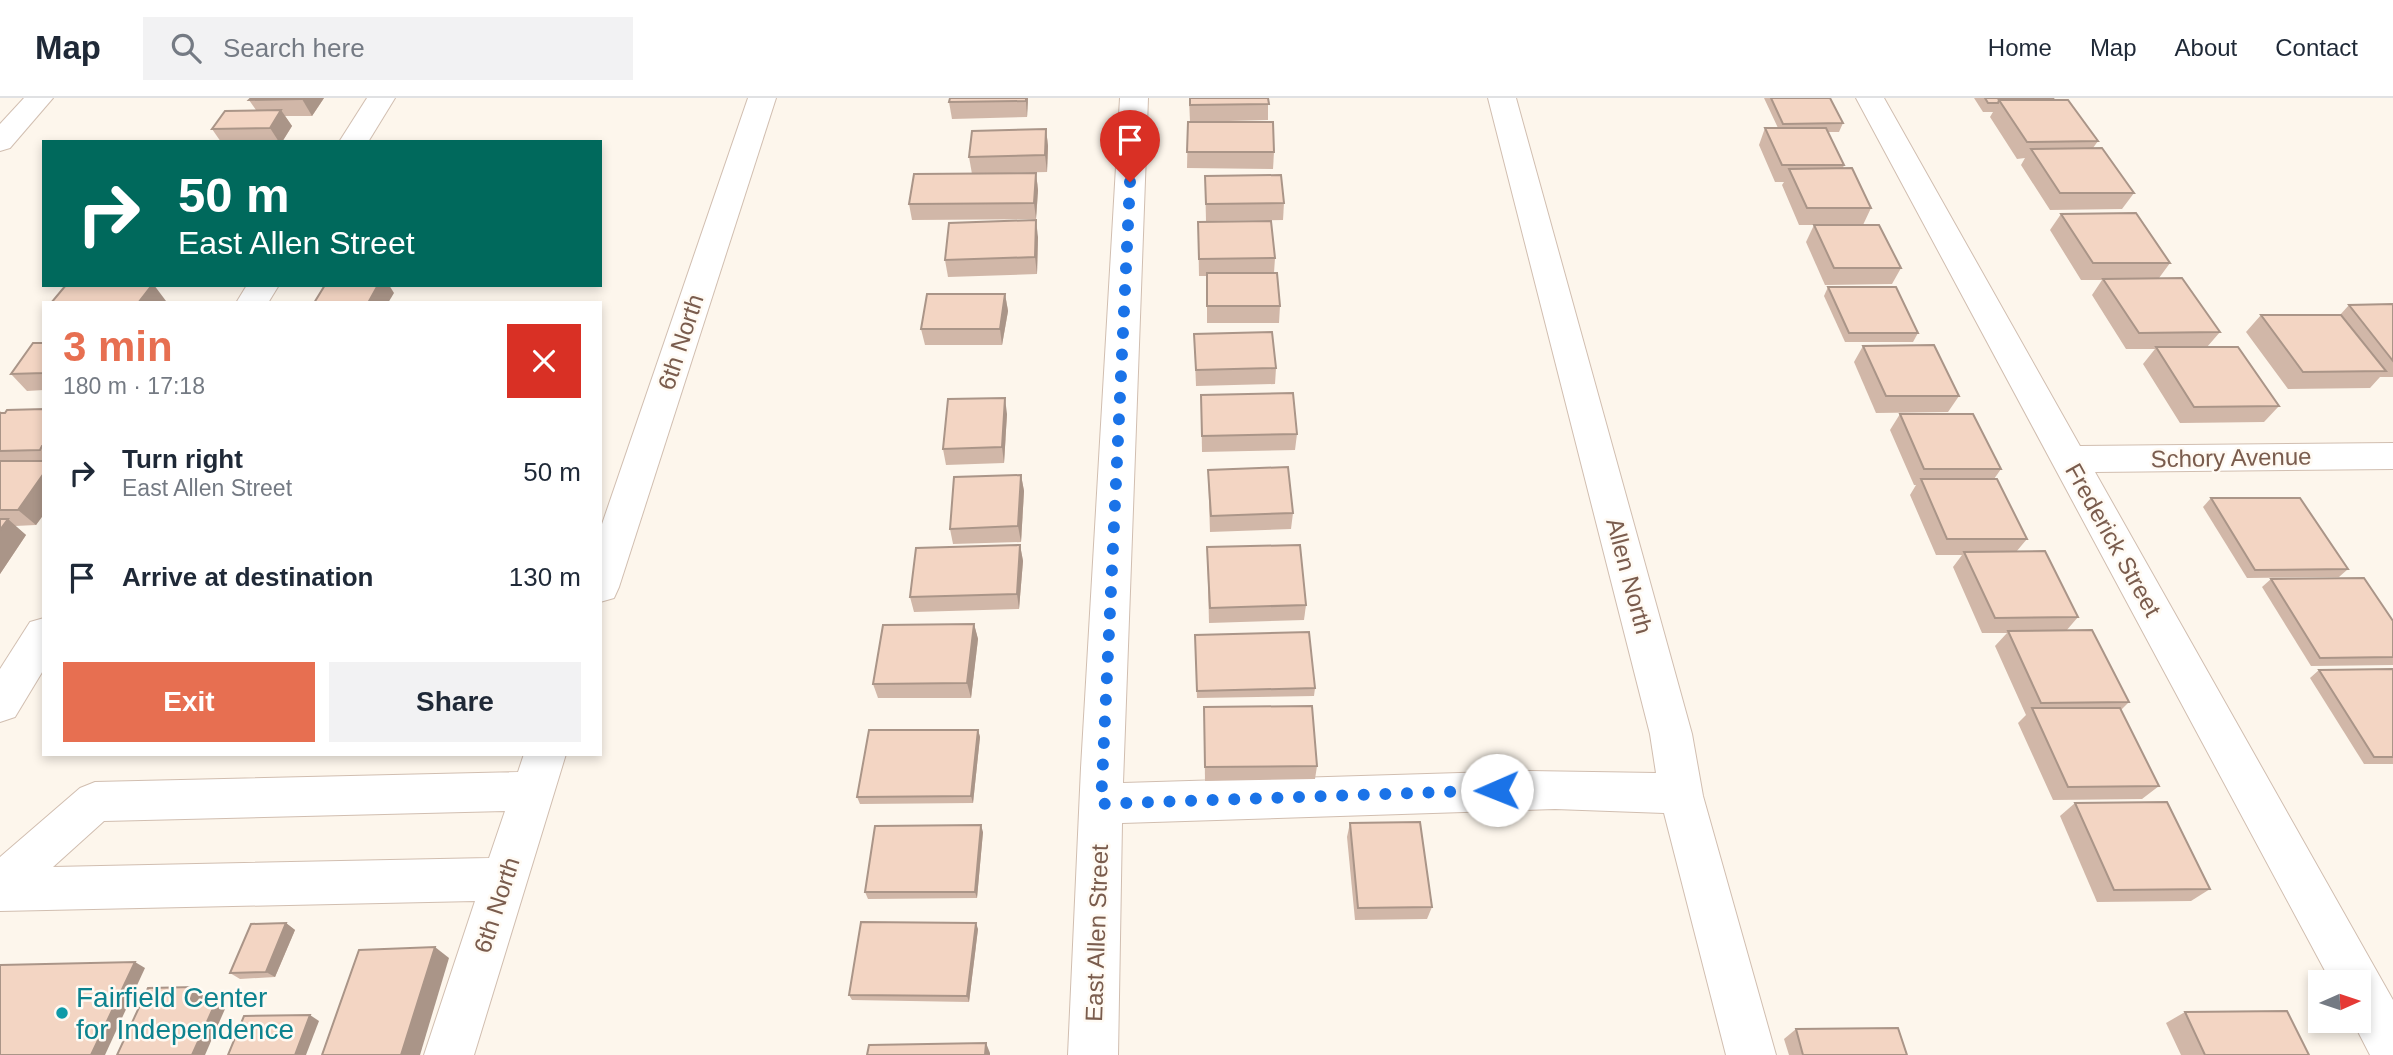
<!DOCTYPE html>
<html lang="en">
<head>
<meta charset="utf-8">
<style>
	body { margin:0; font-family:Helvetica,sans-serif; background:#f2f2f3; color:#1f2937; height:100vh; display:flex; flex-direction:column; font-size:26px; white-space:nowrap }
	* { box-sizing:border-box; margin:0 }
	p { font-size:23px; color:#747a83 }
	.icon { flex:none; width:38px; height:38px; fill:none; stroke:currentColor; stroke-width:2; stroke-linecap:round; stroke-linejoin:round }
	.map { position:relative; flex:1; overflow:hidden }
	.details { position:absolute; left:42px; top:203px; width:560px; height:455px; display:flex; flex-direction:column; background:#fff; border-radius:0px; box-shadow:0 4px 10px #0003 }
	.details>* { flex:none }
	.banner { position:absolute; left:42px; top:42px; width:560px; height:147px; border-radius:0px; box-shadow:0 4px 10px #0003; background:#00695c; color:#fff; overflow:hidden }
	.needle { width:46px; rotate:87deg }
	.buttons { position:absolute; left:2308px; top:872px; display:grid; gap:14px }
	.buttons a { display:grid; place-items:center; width:63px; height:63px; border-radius:0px; background:#fff; box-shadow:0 4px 10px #0003; font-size:35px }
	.pin { position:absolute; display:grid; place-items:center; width:60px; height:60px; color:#fff; margin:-72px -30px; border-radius:50% 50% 50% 0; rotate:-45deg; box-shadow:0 0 7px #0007 }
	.pin .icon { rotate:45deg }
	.me { position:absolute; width:77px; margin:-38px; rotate:269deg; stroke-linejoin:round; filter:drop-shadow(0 0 5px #0008) }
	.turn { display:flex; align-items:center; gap:24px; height:147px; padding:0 21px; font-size:32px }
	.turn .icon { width:91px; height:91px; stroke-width:2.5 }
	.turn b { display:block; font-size:49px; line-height:60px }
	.round { display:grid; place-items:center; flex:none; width:74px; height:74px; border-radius:0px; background:#f2f2f3 }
	.overview { display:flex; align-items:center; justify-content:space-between; height:119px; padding:0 21px }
	h1 { font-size:42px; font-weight:600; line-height:52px; color:#e76f51 }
	.action { display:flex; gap:14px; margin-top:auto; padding:14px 21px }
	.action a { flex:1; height:80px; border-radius:0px; background:#e76f51; color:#fff; font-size:28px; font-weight:600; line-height:80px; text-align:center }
	.action a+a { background:#f2f2f3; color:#1f2937 }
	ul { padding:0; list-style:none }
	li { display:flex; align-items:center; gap:21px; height:105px; padding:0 21px }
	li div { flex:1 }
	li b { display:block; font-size:26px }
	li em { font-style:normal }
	header { display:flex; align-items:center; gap:42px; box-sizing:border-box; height:98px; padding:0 35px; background:#fff; border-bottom:2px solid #e0e1e3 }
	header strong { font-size:33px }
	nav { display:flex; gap:38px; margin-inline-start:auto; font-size:24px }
	.search { width:490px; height:63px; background:#f2f2f3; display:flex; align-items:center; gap:18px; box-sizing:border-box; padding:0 24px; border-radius:0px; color:#747a83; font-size:26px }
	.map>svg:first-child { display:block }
</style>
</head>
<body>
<header>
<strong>Map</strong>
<div class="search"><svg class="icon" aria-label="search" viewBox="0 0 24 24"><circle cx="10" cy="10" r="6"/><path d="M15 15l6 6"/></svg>Search here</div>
<nav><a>Home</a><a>Map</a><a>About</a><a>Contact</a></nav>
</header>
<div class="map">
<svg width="2393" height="957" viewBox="0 0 2393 957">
	<rect width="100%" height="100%" fill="#fdf6ec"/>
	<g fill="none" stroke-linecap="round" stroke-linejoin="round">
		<defs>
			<g id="minor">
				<polygon points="24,0 53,0 10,50 0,53 0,26"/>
				<polygon points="367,0 395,0 368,44 339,44"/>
				<polygon points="748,0 776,0 619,489 614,500 600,504 600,432"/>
				<polygon points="1120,0 1148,0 1123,685 1529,673 1656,675 1650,636 1488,0 1516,0 1692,636 1703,698 1776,957 1726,957 1664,715 1555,711 1122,725 1118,957 1068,957 1081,670"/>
				<polygon points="1856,0 1884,0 2080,348 2393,345 2393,371 2095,374 2393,902 2393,957 2370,957 2352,922 2359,922 2359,884 2331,884"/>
				<polygon points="247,187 279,187 268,205 236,205"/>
				<polygon points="44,520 44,571 15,619 0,624 0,571 30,524"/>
				<path d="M524 656H566L474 957H424L475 803 0 813V759L80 690 95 684 518 674ZM505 713 489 760 53 769 104 723Z"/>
			</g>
		</defs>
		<use href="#minor" stroke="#d1beb0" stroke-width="2"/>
		<use href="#minor" fill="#fff" fill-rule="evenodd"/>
	</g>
	<g fill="#d1b7a8">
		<polygon points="251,0 324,0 312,18 285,18 292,28 282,44 221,44 212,31 256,12 249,2"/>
		<polygon points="950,0 1028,0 1027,19 952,21 949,4"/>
		<polygon points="1189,0 1268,0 1268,22 1190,24"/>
		<polygon points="1764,0 1830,0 1843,25 1839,34 1828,34 1844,67 1843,70 1871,110 1863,127 1799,127 1782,87 1784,84 1775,84 1759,47 1765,30 1778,30"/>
		<polygon points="1974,0 2053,0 2098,43 2093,50 2134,95 2122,111 2050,112 2021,67 2025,60 2017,61 1990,19 1993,14 1983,14"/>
		<polygon points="1188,24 1274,54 1273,71 1187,70"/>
		<polygon points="1046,31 1048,48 1047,74 972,76 969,59"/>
		<polygon points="1036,75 1038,92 1036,121 912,122 909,106"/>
		<polygon points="1205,78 1284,105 1283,122 1206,123"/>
		<polygon points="2061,116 2170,165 2159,180 2220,234 2207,249 2279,308 2264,324 2180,325 2143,266 2155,251 2126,251 2092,197 2102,182 2081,182 2050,132"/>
		<polygon points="1198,124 1275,160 1274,175 1280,208 1279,225 1207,225 1207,178 1199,178"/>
		<polygon points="1814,127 1901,170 1892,186 1825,187 1806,144"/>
		<polygon points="1038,139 1037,176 948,179 945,162"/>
		<polygon points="1828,189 1918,235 1913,244 1845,244 1824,198"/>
		<polygon points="1005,196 1008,213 1002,247 925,247 921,231"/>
		<polygon points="2393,206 2393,279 2380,279 2370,290 2288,291 2246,234 2261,217 2340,217 2349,207"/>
		<polygon points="1194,236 1276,270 1275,286 1196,288"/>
		<polygon points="44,245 44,292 27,293 11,276"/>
		<polygon points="1863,248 1959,298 1948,314 1876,315 1854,264"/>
		<polygon points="1201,297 1297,336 1295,352 1202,354"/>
		<polygon points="44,311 44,416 36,427 15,428 26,437 0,476 0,313 2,315"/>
		<polygon points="1007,316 1004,365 946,367 943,351"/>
		<polygon points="1900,316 2001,371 1994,381 2027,441 2016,454 2078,519 2066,533 2129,604 2121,612 2159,688 2142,701 2053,702 2018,625 2026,617 1995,548 2007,535 1982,535 1953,469 1962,457 1936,457 1910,397 1916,387 1914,387 1890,332"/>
		<polygon points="1208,372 1293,415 1291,431 1210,434"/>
		<polygon points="1021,377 1024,393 1021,444 953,446 950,431"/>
		<polygon points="2211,400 2348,471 2339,479 2247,480 2203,409"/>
		<polygon points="1020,447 1023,463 1019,511 914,514 910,499"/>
		<polygon points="1207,449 1306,507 1304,522 1209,525"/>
		<polygon points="2271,481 2393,523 2393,567 2311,568 2262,489"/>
		<polygon points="974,526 978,541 971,600 878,600 873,586"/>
		<polygon points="1195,537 1315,590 1314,598 1197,600"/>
		<polygon points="2393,571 2393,666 2364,666 2310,580 2319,572"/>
		<polygon points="1204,609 1317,668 1315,681 1205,683"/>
		<polygon points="978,632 980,639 973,705 860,706 857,699"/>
		<polygon points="2075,705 2210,791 2191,803 2097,804 2060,718"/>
		<polygon points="1350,725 1432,809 1427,821 1355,822 1347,739"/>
		<polygon points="983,734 977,800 868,801 865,794"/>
		<polygon points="286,825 295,832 275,879 240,881 230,875"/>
		<polygon points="978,831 969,904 852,902 849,897"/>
		<polygon points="2185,914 2309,957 2181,957 2166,925"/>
		<polygon points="1796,931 1907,957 1789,957 1784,941"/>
	</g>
	<g fill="#aa9588">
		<polygon points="303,0 324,0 312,18 302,1"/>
		<polygon points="1026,0 1028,0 1027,19 1026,3"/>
		<polygon points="281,12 292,28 282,44 279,44 270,30"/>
		<polygon points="1046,31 1048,48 1047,74 1045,57"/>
		<polygon points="1036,75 1038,92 1036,121 1034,105"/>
		<polygon points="1036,122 1038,139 1037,176 1035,159"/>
		<polygon points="152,187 154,187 166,203 165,205 138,205"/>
		<polygon points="378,187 389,187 394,195 388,205 368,205"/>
		<polygon points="1005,196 1008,213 1002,247 1000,231"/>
		<polygon points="1005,300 1007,316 1004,365 1002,349"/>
		<polygon points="44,375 44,416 36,427 18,412"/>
		<polygon points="1021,377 1024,393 1021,444 1018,428"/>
		<polygon points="8,421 26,437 0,476 0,432"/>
		<polygon points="1020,447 1023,463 1019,511 1017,496"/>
		<polygon points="974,526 978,541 971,600 967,585"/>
		<polygon points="978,632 980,639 973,705 971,698"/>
		<polygon points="981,727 983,734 977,800 975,794"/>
		<polygon points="286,825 295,832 275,879 266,874"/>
		<polygon points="976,825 978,831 969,904 967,898"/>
		<polygon points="435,849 449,860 420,957 401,957"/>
		<polygon points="135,864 145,870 105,957 91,957"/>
		<polygon points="195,889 205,895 199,911 189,906"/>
		<polygon points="215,906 225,911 205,957 192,957"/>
		<polygon points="310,917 319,923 306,957 295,957"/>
		<polygon points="986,945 990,955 990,957 985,957"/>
	</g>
	<g fill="#f3d5c3" stroke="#aa9588" stroke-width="2">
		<polygon points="251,0 303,0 302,1 249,2"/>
		<polygon points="950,0 1026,0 1026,3 949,4"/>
		<polygon points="1190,0 1268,0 1269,6 1190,7"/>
		<polygon points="1771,0 1830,0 1843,25 1783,26"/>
		<polygon points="1985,0 2053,0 2054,2 1999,2 1998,5 1988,5"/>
		<polygon points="1999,2 2068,2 2098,43 2027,44"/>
		<polygon points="281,12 270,30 212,31 225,13"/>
		<polygon points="1188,24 1273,24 1274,54 1187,54"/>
		<polygon points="1765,30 1826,30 1844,67 1782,67"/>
		<polygon points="1046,31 1045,57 969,59 972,33"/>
		<polygon points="2102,50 2134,95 2060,95 2031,51"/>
		<polygon points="1852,70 1871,110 1807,110 1789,71"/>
		<polygon points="1036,75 1034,105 909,106 914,76"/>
		<polygon points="1281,77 1284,105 1206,106 1205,78"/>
		<polygon points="2136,115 2170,165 2093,165 2061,116"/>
		<polygon points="1036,122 1035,159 945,162 949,125"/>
		<polygon points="1271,123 1275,160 1199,161 1198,124"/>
		<polygon points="1814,127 1879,127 1901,170 1834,170"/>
		<polygon points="1207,175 1277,175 1280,208 1207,208"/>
		<polygon points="2182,180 2220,234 2139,235 2103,181"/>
		<polygon points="66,187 152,187 138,205 51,205"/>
		<polygon points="325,187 378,187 368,205 314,205"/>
		<polygon points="1828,189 1896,189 1918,235 1849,235"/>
		<polygon points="927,196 1005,196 1000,231 921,231"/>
		<polygon points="2393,206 2393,263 2349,207"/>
		<polygon points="2261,217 2341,217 2386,273 2303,274"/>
		<polygon points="1272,234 1276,270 1196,272 1194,236"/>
		<polygon points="33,245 44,245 44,275 11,276"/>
		<polygon points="1934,247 1959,298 1886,298 1863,248"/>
		<polygon points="2156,249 2238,249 2279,308 2194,309"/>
		<polygon points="1293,295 1297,336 1202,338 1201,297"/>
		<polygon points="1005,300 1002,349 943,351 948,301"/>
		<polygon points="44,311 44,348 42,348 40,352 0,353 0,315 5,315 7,312"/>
		<polygon points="1900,316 1973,316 2001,371 1924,371"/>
		<polygon points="0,363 44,363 44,375 18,412 0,412"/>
		<polygon points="1288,369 1293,415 1211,418 1208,372"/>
		<polygon points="1021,377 1018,428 950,431 954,379"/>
		<polygon points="1921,381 1997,381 2027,441 1947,441"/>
		<polygon points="2211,400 2300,400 2348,471 2255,472"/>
		<polygon points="0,421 8,421 0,432"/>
		<polygon points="1020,447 1017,496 910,499 916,450"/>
		<polygon points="1300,447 1306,507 1210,510 1207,449"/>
		<polygon points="2045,453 2078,519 1995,520 1964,454"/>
		<polygon points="2364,480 2393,523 2393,559 2320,560 2271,481"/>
		<polygon points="974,526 967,585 873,586 883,527"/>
		<polygon points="2092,532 2129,604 2041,605 2008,533"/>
		<polygon points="1309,534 1315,590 1197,593 1195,537"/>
		<polygon points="2393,571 2393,659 2374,659 2319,572"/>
		<polygon points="1312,608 1317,668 1205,669 1204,609"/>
		<polygon points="2032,610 2120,610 2159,688 2068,689"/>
		<polygon points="869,632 978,632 971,698 857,699"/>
		<polygon points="2167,704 2210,791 2114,792 2075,705"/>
		<polygon points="1420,724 1432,809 1358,810 1350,725"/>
		<polygon points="981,727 975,794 865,794 875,728"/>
		<polygon points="861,824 976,825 967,898 849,897"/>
		<polygon points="286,825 266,874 230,875 251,826"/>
		<polygon points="435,849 401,957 322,957 359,852"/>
		<polygon points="135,864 91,957 0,957 0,867"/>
		<polygon points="195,889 189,906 215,906 192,957 117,957 148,890"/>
		<polygon points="2287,913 2309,957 2205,957 2185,914"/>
		<polygon points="310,917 295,957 228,957 244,918"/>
		<polygon points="1898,930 1907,957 1803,957 1796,931"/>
		<polygon points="986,945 985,957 867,957 869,947"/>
	</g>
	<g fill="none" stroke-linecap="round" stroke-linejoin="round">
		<polyline stroke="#1a73e8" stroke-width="12" stroke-dasharray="0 21.6" points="1130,84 1101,706 1497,692"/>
	</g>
	<circle fill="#0f9aa8" stroke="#fffaf3" stroke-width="2.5" cx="62" cy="915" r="7"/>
	<g text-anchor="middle" stroke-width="5" stroke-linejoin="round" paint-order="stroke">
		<g font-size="24" fill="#7a5c4d" stroke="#fffaf3">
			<text transform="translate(681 244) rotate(-72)" y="8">6th North</text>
			<text transform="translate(2231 360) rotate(-1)" y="8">Schory Avenue</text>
			<text transform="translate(2113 442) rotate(61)" y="8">Frederick Street</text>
			<text transform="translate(1629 478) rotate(75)" y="8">Allen North</text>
			<text transform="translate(497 807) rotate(-72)" y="8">6th North</text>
			<text transform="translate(1097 835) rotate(-88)" y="8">East Allen Street</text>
		</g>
		<g font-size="28" fill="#0d838f" stroke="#fffaf3" text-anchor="start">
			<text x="76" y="909">Fairfield Center<tspan x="76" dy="32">for Independence</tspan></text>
		</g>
	</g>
</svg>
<div class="buttons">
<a><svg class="needle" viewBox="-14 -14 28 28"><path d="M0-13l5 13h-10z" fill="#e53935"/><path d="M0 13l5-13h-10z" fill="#747a83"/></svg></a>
</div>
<div class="pin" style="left:1130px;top:84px;background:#d93025"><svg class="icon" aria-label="arrive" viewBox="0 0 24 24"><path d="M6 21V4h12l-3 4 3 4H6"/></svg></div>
<svg class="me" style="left:1497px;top:692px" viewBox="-20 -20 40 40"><circle r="19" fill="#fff"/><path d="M0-13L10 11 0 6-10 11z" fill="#1a73e8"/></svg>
<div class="banner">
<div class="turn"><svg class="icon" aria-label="right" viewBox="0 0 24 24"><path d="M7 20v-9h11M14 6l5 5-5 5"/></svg><div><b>50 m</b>East Allen Street</div></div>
</div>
<section class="details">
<div class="overview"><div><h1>3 min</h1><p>180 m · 17:18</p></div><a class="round" style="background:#d93025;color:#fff"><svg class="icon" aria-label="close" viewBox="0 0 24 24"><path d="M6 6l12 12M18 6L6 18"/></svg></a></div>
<ul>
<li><svg class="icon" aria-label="right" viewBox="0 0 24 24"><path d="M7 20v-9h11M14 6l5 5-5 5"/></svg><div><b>Turn right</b><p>East Allen Street</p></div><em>50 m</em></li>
<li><svg class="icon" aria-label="arrive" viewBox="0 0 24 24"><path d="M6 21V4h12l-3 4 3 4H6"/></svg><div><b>Arrive at destination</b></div><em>130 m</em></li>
</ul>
<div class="action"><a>Exit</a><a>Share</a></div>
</section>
</div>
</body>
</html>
